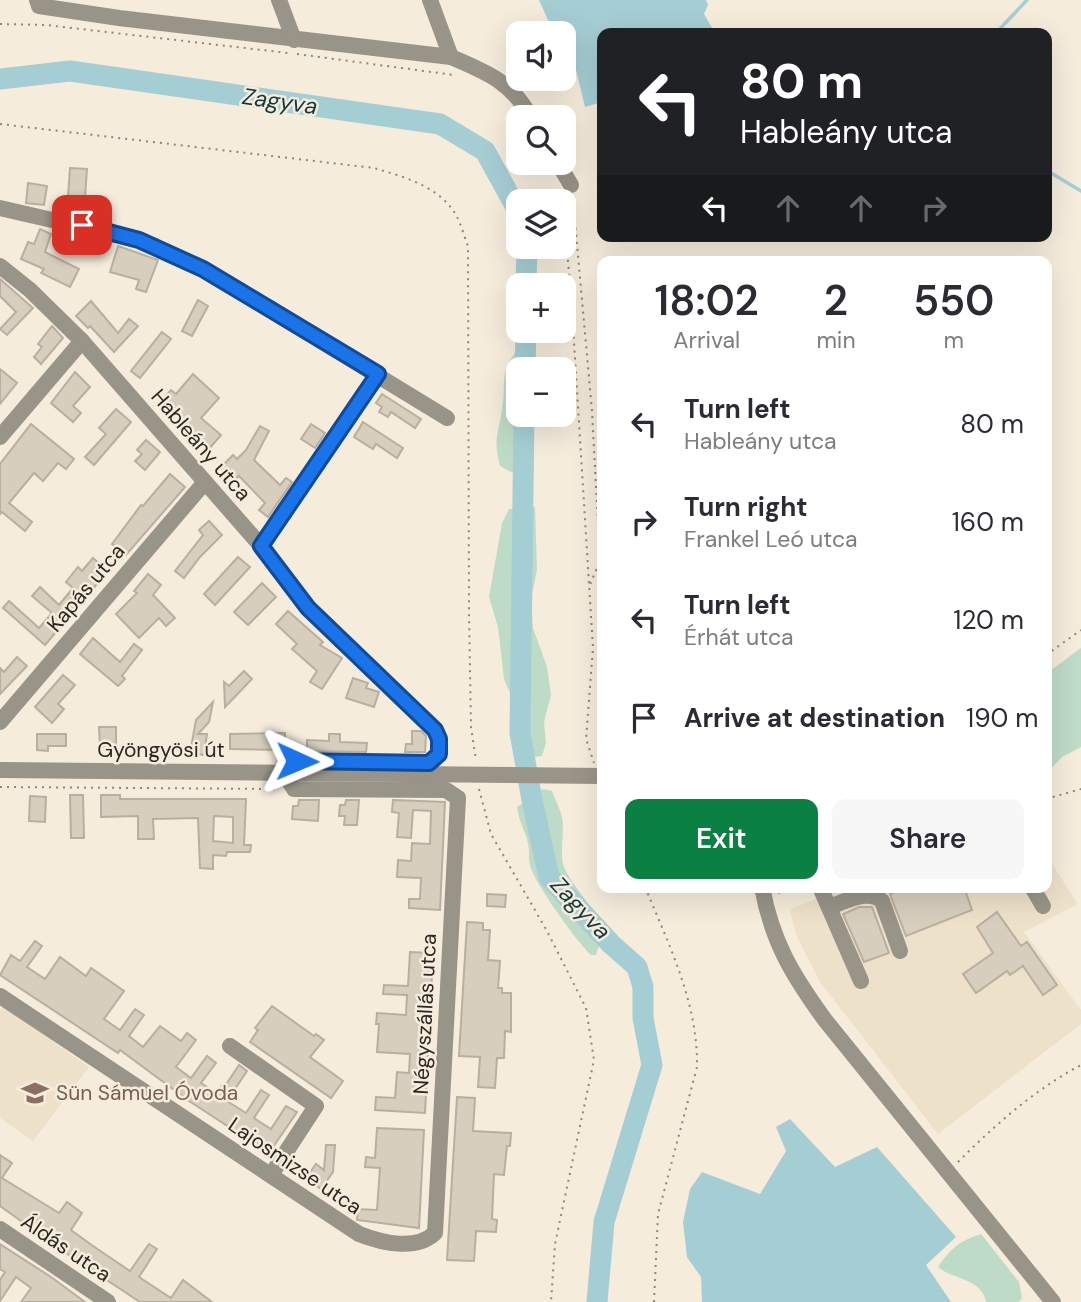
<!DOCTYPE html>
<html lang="en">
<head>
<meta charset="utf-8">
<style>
	body { margin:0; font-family:"DM Sans",sans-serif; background:#f7f7f7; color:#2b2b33; height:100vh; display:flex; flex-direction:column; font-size:26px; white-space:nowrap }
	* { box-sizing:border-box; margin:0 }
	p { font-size:23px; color:#7c7c81 }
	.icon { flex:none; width:38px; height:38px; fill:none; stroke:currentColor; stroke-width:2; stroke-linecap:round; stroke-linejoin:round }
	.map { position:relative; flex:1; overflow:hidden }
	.drawer { position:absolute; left:597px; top:256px; width:455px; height:637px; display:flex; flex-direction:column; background:#fff; border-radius:14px; box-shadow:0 7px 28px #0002 }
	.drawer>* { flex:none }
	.banner { position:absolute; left:597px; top:28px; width:455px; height:214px; border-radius:14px; box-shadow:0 7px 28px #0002; background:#202124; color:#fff; overflow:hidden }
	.buttons { position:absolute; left:506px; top:21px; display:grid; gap:14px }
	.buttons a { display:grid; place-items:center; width:70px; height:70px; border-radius:14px; background:#fff; box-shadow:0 7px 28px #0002; font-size:35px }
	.pin { position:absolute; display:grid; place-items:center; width:60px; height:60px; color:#fff; margin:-30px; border-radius:14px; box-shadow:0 4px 10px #0006 }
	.me { position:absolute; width:77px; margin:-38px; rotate:91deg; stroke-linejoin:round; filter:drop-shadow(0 0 5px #0008) }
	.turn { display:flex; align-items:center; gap:24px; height:147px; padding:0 28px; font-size:32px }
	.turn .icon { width:91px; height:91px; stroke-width:2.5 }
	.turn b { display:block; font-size:49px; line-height:60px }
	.lanes { display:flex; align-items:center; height:66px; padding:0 28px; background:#0003; justify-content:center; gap:35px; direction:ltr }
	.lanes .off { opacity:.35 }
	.eta { display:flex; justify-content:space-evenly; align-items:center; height:119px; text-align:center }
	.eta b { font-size:42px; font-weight:600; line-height:49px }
	.button { display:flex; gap:14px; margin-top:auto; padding:14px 28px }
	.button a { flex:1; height:80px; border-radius:14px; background:#0b8043; color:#fff; font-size:28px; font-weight:600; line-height:80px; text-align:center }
	.button a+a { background:#f7f7f7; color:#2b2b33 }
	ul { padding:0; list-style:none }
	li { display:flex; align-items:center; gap:21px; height:98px; padding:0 28px }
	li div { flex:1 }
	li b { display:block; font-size:26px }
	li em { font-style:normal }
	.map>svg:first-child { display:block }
</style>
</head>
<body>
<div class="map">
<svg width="1081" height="1302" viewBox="0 0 1081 1302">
	<rect width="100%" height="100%" fill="#f6ecdc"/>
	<g fill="#eee1ca">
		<polygon points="1047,856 1078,904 1024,932 1081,1010 1081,1024 938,1134 820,982 796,935 790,909 848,887 1046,887"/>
		<polygon points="3,1006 89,1067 33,1141 0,1118 0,1010"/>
	</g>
	<g fill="#bedbc7">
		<path d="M516 351 532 354V369H518V415H532L531 471 511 472 500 466C493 438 498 436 502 410 507 383 498 376 516 351Z"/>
		<polygon points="535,507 537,570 531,599 533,628 547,667 551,695 544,722 546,743 542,756 534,757 514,740 510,693 504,679 498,627 489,597 502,523 509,509"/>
		<polygon points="1081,648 1081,747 1062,757 1047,773 1047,673"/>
		<path d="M543 789 552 791C555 800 560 808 562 817 565 832 559 853 564 867 577 897 612 916 596 955H591C578 943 533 881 530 865 528 858 530 850 528 843 525 830 519 822 517 807Z"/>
		<path d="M981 1234 1019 1282 1022 1298 1019 1302H986C982 1278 953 1280 938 1267 950 1249 961 1240 981 1234Z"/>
	</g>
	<g fill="#a5ced4">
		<polygon points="539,0 706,0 708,5 704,14 715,33 602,33 602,102 585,107 570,45 564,38 564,33 559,33 548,20"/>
		<polygon points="790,1119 835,1167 877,1147 956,1237 926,1265 951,1302 702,1302 701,1277 687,1257 683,1222 690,1189 702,1172 760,1194 786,1151 776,1127"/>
	</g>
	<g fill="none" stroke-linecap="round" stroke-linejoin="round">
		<g stroke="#a5ced4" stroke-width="3.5">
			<polyline points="996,33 1027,0"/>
			<polyline points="1046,170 1081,191"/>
		</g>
		<g stroke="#a5ced4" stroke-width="21">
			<polyline points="0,79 70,71 440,124 485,151 518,211"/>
			<polyline points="526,285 527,247"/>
			<polyline points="525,369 526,331"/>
			<polyline points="524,415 520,733 532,800 549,877 611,944 637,967 643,987 643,1018 652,1065 604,1222 597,1302"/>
		</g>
	</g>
	<g fill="#d7cebe" stroke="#b8afa0" stroke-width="2" fill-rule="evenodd">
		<polygon points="70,168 87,169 84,211 67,210"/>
		<polygon points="28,183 47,186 44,205 26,203"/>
		<polygon points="40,229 51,234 45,252 79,269 70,287 41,273 44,269 21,259 28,242 34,244"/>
		<polygon points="118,246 158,260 146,292 136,289 139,280 110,272"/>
		<polygon points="0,279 33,308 7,335 0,329 16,312 0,296"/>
		<polygon points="198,300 208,306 192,336 182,331"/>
		<polygon points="91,301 118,333 129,319 138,326 114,352 90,326 88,328 76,316"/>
		<polygon points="52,326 63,338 41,364 34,357 42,347 38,344"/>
		<polygon points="162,332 171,339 140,378 131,371"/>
		<polygon points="0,369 17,383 0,404"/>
		<polygon points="75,372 90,387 73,406 81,413 73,422 51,403"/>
		<polygon points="193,374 219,398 201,418 221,435 208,450 182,425 185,421 161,401 171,390 176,394"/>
		<polygon points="382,394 421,419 415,428 391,412 388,417 379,412 382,407 376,403"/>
		<polygon points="116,409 131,422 94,465 85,457 106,434 99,428"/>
		<polygon points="363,422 403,448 397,458 376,444 373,449 354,437"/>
		<polygon points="31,424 74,459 66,469 58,463 43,481 34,473 9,503 32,522 25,531 2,512 0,514 0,464"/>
		<polygon points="311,424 325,433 315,448 301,439"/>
		<polygon points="260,426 269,431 254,460 280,485 286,478 292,482 268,517 259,510 265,503 239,476 234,481 220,468 233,455 237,459 246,450"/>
		<polygon points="146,440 160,452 145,470 135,461 142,454 137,450"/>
		<polygon points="170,474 185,487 126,555 112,544 141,505 143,506"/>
		<polygon points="209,521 222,535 200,557 184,578 175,571 203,535 199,530"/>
		<polygon points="238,557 250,567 215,605 204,594"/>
		<polygon points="93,558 108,571 45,645 3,608 9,601 39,628 52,613 32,596 40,587 59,605 73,588 66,582 78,567 82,571"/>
		<polygon points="148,574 161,585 153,595 175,618 166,626 159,618 139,638 116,614 137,593 134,591"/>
		<polygon points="262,583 276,597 248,625 234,612"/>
		<polygon points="288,611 323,642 320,645 342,658 322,689 310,682 317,671 292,649 297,644 276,624"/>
		<polygon points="93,638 120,662 134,644 142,650 122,676 125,679 118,686 80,654"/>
		<polygon points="17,657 27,666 0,694 0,668 4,672"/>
		<polygon points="244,671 252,679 225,707 224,682 229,686"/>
		<polygon points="63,675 75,685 58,704 64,709 52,723 35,707"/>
		<polygon points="353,678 368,683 366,688 379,692 374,707 346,698"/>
		<polygon points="213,702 209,722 198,734 207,734 204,755 190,753 196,720"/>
		<polygon points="99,727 116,727 116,746 100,747"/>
		<polygon points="412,731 421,731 426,736 425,752 405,752 406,744 412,744"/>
		<polygon points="285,733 285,750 230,749 230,734"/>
		<polygon points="37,734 66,734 66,746 48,746 48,751 37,750"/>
		<polygon points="329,734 340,734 340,742 367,743 366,752 307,751 307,740 329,741"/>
		<polygon points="70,795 83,795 84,838 71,838"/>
		<path d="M101 795H120V799H246L244 845H251L250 852H227L226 856 213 855V869L200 868 198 818 153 819 154 839H138V816L101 817ZM214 816 233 817V843L213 841Z"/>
		<polygon points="30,796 46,797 45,822 29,821"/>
		<polygon points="299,800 319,800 318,821 292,819 293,806 298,806"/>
		<polygon points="346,800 359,800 357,825 344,825 345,816 339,816 340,805 345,805"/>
		<polygon points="393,800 445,802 440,910 409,908 409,899 420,899 421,878 397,877 398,860 411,861 412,843 430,844 431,811 413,810 411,838 397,837 399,813 392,812"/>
		<polygon points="907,887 964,887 972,910 906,936 890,894"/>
		<polygon points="487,894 506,895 505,907 487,906"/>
		<polygon points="859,907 872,907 889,953 864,962 843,914"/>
		<polygon points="997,912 1021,946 1027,942 1057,985 1043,995 1023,966 1010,975 1007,971 976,993 963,974 993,953 977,927"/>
		<polygon points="467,922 483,923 483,930 490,930 488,960 500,961 498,988 502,988 502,993 511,993 511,1032 505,1031 504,1058 497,1058 495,1088 478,1087 480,1057 459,1056"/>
		<polygon points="35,941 42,946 27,967 45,979 60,957 86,976 91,968 124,991 104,1019 120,1030 135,1009 144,1015 129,1036 143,1047 160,1026 181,1041 187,1033 196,1040 176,1067 191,1078 207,1056 216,1063 201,1083 217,1093 222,1085 225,1086 239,1065 247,1071 227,1101 246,1113 261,1090 269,1095 254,1118 271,1129 286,1106 297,1112 269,1153 189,1101 120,1050 118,1053 0,975 11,955 20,961"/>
		<polygon points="410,952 433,953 425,1113 375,1110 376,1097 395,1098 397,1072 409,1073 410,1054 377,1052 379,1024 376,1024 377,1013 406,1015 407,995 383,994 384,985 408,986"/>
		<polygon points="272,1006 314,1036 316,1034 324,1040 310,1057 343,1081 331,1098 250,1042 258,1030 255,1028"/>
		<polygon points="457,1097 475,1098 473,1131 511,1133 510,1146 507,1146 504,1175 494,1174 492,1219 497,1220 496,1232 476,1231 474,1261 447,1260"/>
		<polygon points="377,1128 424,1130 419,1228 357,1220 358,1209 377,1210 380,1168 365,1167 366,1157 375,1158"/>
		<polygon points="326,1145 335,1145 333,1172 321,1189 306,1178 316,1164 324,1170"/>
		<polygon points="0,1155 12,1163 2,1178 59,1213 67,1202 82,1213 71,1230 93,1246 130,1271 149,1244 157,1249 139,1277 171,1298 183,1280 212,1302 140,1302 66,1253 0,1206"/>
		<polygon points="0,1244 51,1277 85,1302 21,1302 31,1288 16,1277 0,1301 0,1280 5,1272 0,1269"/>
	</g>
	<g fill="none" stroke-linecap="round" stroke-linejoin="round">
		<g stroke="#8c867b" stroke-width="2" stroke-dasharray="2 5" stroke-linecap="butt">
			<polyline points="0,24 46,25 288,53"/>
			<polyline points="297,54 454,75"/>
			<path d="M0 124 374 168C404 177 439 186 456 215 461 224 464 236 468 246L469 613 471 727 476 760"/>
			<polyline points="558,193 561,201"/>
			<polyline points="573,200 592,411 600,561 589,587"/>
			<polyline points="564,218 571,294 593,648 586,739 594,763"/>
			<polyline points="1046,655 1081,630"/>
			<polyline points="0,787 275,789"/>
			<polyline points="479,789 491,834 547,931 586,1008 594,1060 555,1244 551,1302"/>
			<polyline points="1046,799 1081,789"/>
			<path d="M645 887C669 945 698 1003 697 1067L658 1214 654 1302"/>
			<polyline points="778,893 796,887"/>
			<path d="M958 1162C995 1125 1034 1090 1081 1065"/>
		</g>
		<g stroke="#989487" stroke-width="16">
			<path d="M37 0 39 6 119 18 451 57C488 73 510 81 531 117"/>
			<polyline points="279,0 294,40"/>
			<polyline points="430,0 451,57"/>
			<polyline points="558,163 571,185"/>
			<polyline points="0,208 139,240 203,269 447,418"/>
			<path d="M0 266 30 290 82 341 261 546 308 608 435 730 439 739V754L429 763 297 761 284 773 294 789 446 790 458 798 435 1233C416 1251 382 1243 359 1234L0 996"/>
			<polyline points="0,437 82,341"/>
			<polyline points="261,546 378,374"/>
			<polyline points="0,722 205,482"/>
			<polyline points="0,770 602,776"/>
			<path d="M762 887C772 942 793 976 825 1020L1053 1302"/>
			<polyline points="820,887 861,981"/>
			<polyline points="1032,887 1043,906"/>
			<path d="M829 907C845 902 868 888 882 901L900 951"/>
			<polyline points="230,1046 316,1106 271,1175"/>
			<polyline points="0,1229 108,1302"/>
		</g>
	</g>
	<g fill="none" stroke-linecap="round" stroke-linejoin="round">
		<defs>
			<polyline id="route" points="82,225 139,240 203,269 378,374 261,546 308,608 435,730 439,739 439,754 429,763 297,761"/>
		</defs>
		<use href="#route" stroke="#114b97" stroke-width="18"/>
		<use href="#route" stroke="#1a73e8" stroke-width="12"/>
	</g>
	<defs>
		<symbol id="school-bare" viewBox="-9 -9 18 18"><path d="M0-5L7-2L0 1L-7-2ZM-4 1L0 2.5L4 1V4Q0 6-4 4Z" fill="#8d6e63" stroke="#f6ecdc" stroke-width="2.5" paint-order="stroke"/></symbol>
	</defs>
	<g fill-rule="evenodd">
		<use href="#school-bare" x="16" y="1074" width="38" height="38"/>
	</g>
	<g text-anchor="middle" stroke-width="5" stroke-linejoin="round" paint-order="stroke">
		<g font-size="21" fill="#2a2721" stroke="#f6ecdc">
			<text transform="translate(201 445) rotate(49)" y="7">Hableány utca</text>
			<text transform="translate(86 588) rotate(-50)" y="7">Kapás utca</text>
			<text x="161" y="757">Gyöngyösi út</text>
			<text transform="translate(425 1014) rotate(-87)" y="7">Négyszállás utca</text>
			<text transform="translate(295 1166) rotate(34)" y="7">Lajosmizse utca</text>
			<text transform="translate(66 1248) rotate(34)" y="7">Áldás utca</text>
		</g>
		<g font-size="21" fill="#785e54" stroke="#f6ecdc" text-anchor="start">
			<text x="56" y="1100">Sün Sámuel Óvoda</text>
		</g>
		<g font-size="23" font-style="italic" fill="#12393f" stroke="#f6ecdc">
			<text transform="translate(280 101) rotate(8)" y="8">Zagyva</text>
			<text transform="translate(581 908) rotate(47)" y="8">Zagyva</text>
		</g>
	</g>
</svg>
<div class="buttons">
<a><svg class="icon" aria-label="sound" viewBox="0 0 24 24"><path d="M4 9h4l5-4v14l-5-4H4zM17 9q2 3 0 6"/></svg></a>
<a><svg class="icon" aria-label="search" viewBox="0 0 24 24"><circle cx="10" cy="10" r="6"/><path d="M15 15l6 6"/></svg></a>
<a><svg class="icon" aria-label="layers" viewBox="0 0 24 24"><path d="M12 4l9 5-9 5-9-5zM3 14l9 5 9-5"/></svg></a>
<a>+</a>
<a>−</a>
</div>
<div class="pin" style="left:82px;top:225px;background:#d93025"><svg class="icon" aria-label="arrive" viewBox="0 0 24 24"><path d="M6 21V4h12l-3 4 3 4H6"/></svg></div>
<svg class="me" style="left:297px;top:761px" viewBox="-20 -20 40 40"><path d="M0-17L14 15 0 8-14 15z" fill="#1a73e8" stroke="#fff" stroke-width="4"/></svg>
<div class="banner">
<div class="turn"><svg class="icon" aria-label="left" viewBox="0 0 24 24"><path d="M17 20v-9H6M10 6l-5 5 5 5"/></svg><div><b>80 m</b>Hableány utca</div></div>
<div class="lanes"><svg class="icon" aria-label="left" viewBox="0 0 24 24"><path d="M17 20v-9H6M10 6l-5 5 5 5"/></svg><svg class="icon off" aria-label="ahead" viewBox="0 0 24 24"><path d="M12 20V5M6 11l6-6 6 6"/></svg><svg class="icon off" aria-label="ahead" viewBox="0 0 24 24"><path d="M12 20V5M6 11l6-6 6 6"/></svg><svg class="icon off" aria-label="right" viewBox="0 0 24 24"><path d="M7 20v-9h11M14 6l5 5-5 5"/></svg></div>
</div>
<section class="drawer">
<div class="eta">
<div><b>18:02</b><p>Arrival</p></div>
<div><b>2</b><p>min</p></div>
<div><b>550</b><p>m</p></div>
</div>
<ul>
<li><svg class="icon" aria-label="left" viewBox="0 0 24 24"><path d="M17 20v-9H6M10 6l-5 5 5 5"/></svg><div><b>Turn left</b><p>Hableány utca</p></div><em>80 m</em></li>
<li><svg class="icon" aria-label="right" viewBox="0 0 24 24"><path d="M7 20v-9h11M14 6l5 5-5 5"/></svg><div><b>Turn right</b><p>Frankel Leó utca</p></div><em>160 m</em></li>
<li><svg class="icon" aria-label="left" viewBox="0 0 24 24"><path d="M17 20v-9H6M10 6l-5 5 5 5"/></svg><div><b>Turn left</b><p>Érhát utca</p></div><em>120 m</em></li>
<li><svg class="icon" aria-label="arrive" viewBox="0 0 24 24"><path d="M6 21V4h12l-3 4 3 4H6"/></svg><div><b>Arrive at destination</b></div><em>190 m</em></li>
</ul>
<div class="button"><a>Exit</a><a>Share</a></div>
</section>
</div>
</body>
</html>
